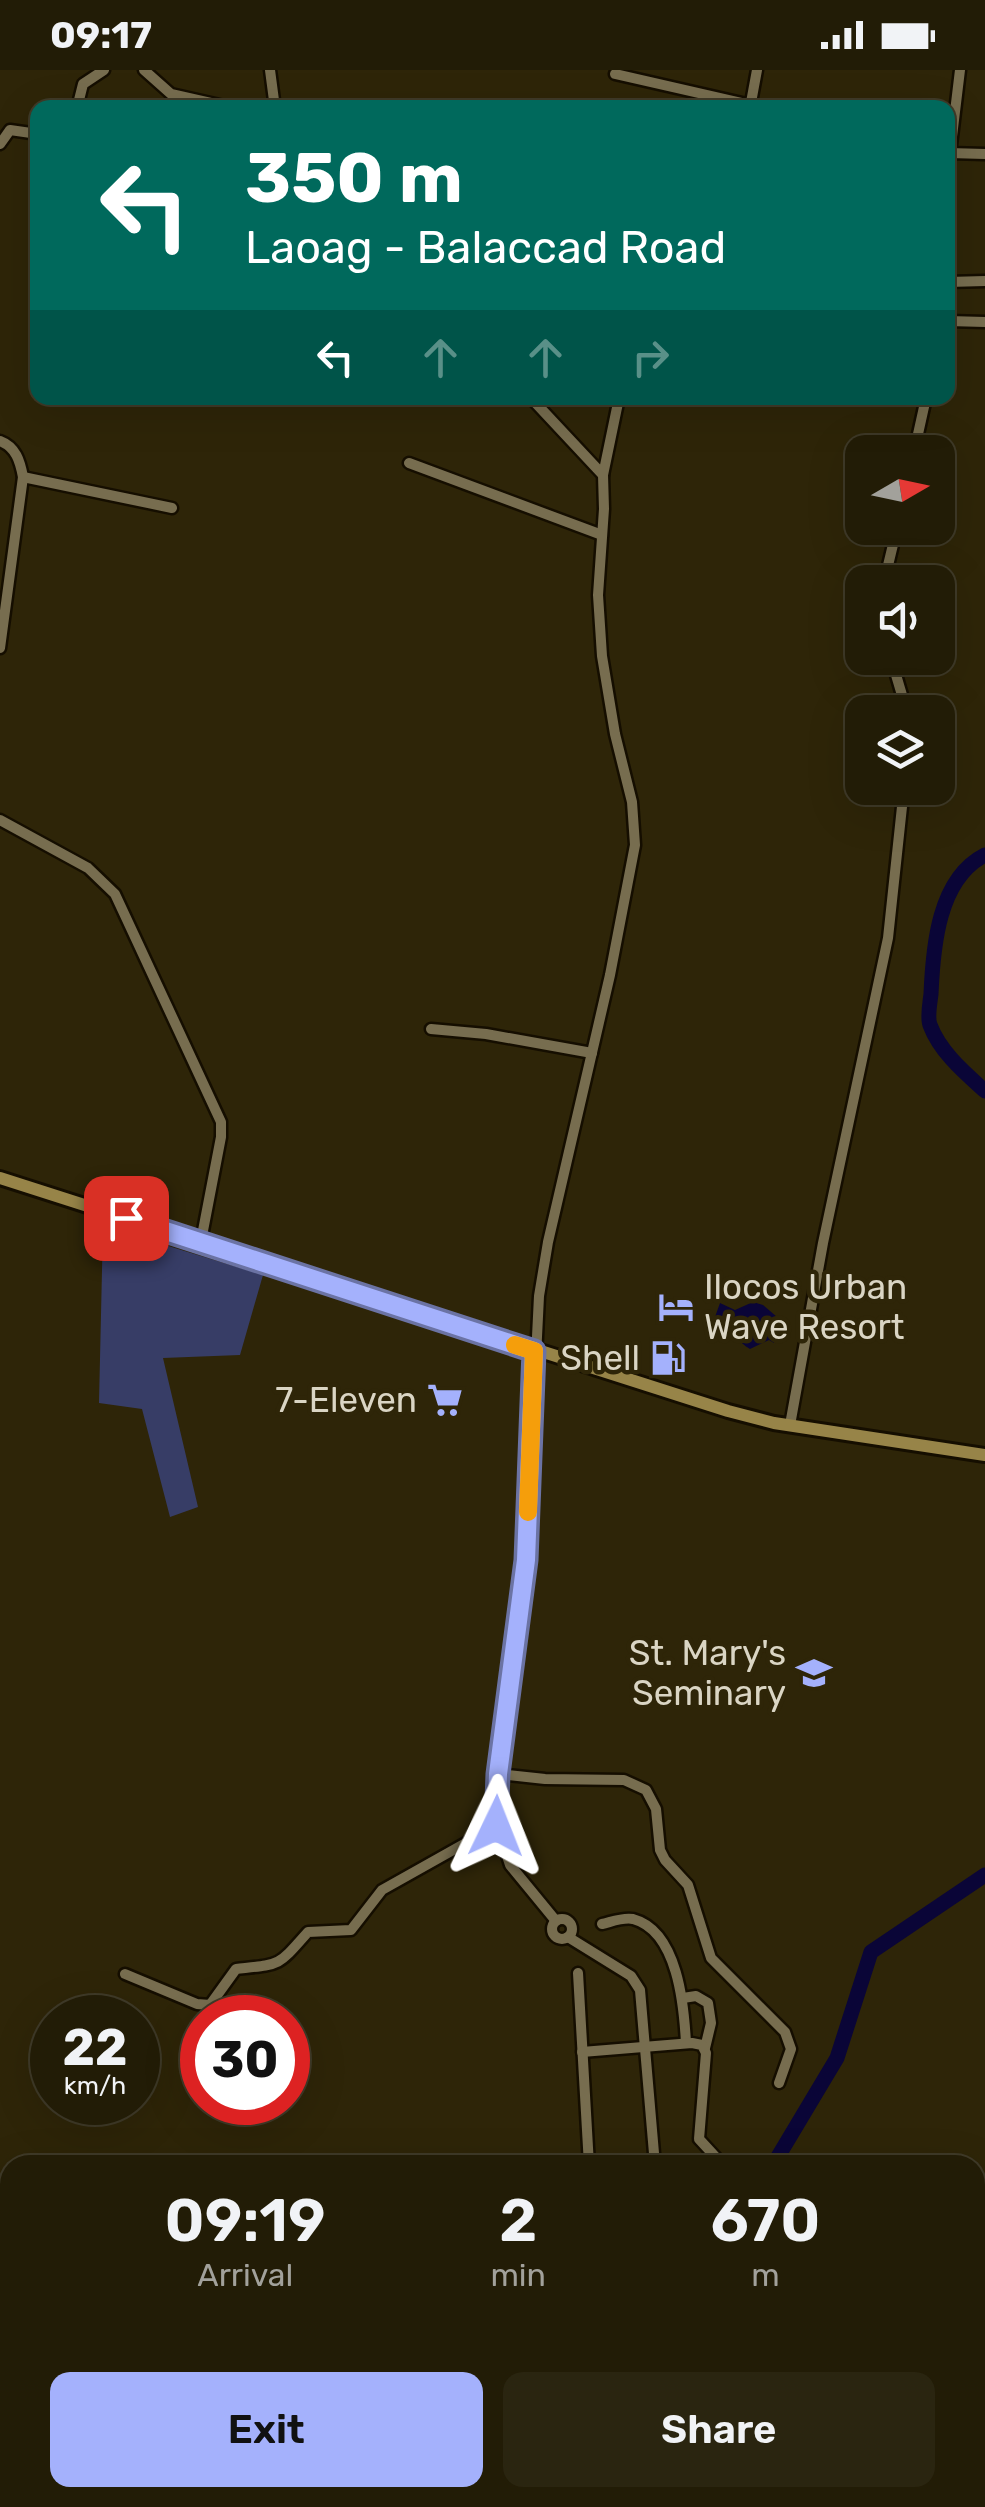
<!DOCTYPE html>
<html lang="en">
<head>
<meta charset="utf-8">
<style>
	body { margin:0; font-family:Rubik,sans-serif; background:#2a2510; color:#f1f3f6; height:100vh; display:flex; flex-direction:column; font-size:38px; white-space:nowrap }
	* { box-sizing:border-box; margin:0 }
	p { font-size:32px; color:#a2a19b }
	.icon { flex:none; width:55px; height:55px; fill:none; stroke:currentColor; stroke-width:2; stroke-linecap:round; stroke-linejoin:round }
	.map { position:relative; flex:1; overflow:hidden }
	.side { position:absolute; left:0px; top:2085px; width:985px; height:352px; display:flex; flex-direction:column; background:#221c06; border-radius:30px 30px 0 0; box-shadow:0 10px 40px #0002,0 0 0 2px #3f3a28 }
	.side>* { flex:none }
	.hud { position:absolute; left:30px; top:30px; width:925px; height:305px; border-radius:20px; box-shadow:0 10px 40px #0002,0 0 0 2px #3f3a28; background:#00695c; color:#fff; overflow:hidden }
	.needle { width:65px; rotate:81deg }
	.fabs { position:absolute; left:845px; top:365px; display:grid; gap:20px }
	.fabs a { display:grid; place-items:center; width:110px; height:110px; border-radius:20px; background:#221c06; box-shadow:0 10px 40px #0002,0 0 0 2px #3f3a28; font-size:50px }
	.speed { position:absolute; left:30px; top:1925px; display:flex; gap:20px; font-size:50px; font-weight:700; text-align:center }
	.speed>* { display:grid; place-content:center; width:130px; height:130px; border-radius:50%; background:#221c06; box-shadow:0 10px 40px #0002,0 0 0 2px #3f3a28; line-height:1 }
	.speed small { font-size:25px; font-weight:400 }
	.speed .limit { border:15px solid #d22; background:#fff; color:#111 }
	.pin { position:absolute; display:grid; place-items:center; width:85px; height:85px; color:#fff; margin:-42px; border-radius:20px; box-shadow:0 5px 15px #0006 }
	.me { position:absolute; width:110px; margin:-55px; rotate:2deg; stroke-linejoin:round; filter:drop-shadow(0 0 8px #0008) }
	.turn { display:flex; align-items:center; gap:35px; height:210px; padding:0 50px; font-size:45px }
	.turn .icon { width:130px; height:130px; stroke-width:2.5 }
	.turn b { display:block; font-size:70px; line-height:85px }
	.lanes { display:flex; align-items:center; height:95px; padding:0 50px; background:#0003; justify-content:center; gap:50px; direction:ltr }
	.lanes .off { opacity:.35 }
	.eta { display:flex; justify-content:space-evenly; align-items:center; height:170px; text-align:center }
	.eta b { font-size:60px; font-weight:600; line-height:70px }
	.cta { display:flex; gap:20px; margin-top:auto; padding:20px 50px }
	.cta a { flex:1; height:115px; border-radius:20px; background:#a4b1fc; color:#111; font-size:40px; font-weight:600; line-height:115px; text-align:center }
	.cta a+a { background:#2a2510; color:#f1f3f6 }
	.status { display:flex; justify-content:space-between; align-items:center; height:70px; padding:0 50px; background:#221c06; direction:ltr }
	.status svg { height:28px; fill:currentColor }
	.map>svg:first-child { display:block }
</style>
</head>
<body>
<div class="status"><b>09:17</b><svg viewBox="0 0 49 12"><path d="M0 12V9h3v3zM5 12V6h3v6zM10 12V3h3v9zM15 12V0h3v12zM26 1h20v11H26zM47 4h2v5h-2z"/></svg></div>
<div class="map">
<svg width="985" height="2437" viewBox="0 0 985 2437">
	<rect width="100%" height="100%" fill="#2e2508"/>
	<polygon fill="#373d66" points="103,1156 263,1205 240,1285 163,1288 198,1437 170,1447 142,1339 99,1333"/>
	<path fill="#0a0537" d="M720 1233 735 1240 753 1232 763 1235 777 1247 774 1273 769 1270 750 1279C735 1270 734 1259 716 1264L711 1258Z"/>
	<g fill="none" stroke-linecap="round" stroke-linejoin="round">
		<g stroke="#0a0537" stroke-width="15">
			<path d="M985 785C938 809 933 877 931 924 930 933 927 947 930 955 940 982 965 1003 985 1021"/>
			<polyline points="773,2095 837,1988 871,1882 985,1805"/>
			<polyline points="819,2428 822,2437"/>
		</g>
		<defs>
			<g id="minor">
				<polyline points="144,0 171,24 233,38"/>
				<polyline points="270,0 275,38"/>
				<polyline points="615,4 751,35"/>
				<polyline points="77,38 83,14 104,0"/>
				<polyline points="750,38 757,0"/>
				<polyline points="0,74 10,60 38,64"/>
				<polyline points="949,83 985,84"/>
				<polyline points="948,100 960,0"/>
				<polyline points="948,212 985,211"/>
				<polyline points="948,251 985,252"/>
				<polyline points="531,328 603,405 604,439 598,525 602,586 615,664 632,732 635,775 610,905 548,1172 539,1226 526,1490 494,1746 510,1795 556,1851"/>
				<path d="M0 371C16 377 20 391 23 407L0 578"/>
				<polyline points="914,382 926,328"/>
				<polyline points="409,393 602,465"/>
				<polyline points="603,405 619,328"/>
				<polyline points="23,407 172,438"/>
				<polyline points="884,512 897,458"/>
				<polyline points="891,588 907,642"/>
				<polyline points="0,750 88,798 115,824 221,1052 221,1067 201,1171"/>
				<polyline points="431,959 486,964 592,983"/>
				<polyline points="790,1355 823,1173 888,868 904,718"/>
				<polyline points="498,1704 545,1709 624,1710 646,1720 656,1739 660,1780 665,1790 688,1815 711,1888 785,1962 791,1979 779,2013"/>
				<circle cx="562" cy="1859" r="10"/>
				<path d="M602 1854C611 1852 623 1847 633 1849 678 1861 684 1936 686 1973"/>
				<polyline points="568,1867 631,1906 640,1920 655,2095"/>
				<polyline points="578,1903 589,2095"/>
				<path d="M125 1904 197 1934 210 1935 236 1899C282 1894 277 1897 308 1862L351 1860 382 1820 496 1756"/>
				<polyline points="683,1928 696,1926 708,1933 711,1953 705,1978"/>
				<polyline points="582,1982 692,1973 702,1975 706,1983 699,2069 723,2095"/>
				<polyline points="148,2428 149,2437"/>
				<polyline points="214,2428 216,2437"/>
				<polyline points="277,2428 279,2437"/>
				<polyline points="341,2428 342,2437"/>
				<polyline points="395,2428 410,2437"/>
				<polyline points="758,2428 766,2437"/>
				<polyline points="480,2437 480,2428"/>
				<polyline points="544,2437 545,2428"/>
				<polyline points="691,2437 693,2428"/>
				<polyline points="741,2437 742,2428"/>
			</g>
			<polyline id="major" points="0,1108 728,1341 774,1353 985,1385"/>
		</defs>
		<use href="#minor" stroke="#150e00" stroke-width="15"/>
		<use href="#major" stroke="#150e00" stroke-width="18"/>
		<use href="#minor" stroke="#776d4f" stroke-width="10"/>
		<use href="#major" stroke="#978448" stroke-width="12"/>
	</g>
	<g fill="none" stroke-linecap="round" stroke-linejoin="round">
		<defs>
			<polyline id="route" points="126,1148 534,1281 526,1490 498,1704 496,1756"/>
		</defs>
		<use href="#route" stroke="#6b73a4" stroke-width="25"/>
		<use href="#route" stroke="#a4b1fc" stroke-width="18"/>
		<polyline stroke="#f59e0b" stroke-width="18" points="515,1275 534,1281 528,1442"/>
	</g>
	<defs>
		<symbol id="hotel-bare" viewBox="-9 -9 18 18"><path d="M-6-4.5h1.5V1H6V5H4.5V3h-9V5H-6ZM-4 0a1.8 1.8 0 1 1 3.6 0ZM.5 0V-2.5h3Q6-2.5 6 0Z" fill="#a4b1fc" stroke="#2e2508" stroke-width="2.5" paint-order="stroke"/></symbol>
		<symbol id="fuel-bare" viewBox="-9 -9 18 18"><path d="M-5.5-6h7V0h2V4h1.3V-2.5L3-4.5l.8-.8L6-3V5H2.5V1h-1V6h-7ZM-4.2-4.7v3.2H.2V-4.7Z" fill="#a4b1fc" stroke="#2e2508" stroke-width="2.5" paint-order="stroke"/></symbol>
		<symbol id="supermarket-bare" viewBox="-9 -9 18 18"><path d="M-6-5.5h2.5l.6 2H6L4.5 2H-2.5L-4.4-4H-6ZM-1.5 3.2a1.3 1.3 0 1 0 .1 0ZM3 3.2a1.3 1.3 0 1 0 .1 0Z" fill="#a4b1fc" stroke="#2e2508" stroke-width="2.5" paint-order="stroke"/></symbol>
		<symbol id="school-bare" viewBox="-9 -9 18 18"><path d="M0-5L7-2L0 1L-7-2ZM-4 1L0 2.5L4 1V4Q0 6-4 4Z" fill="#a4b1fc" stroke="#2e2508" stroke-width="2.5" paint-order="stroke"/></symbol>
	</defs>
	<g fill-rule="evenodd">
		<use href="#hotel-bare" x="651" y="1212" width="50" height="50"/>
		<use href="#fuel-bare" x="643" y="1263" width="50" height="50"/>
		<use href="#supermarket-bare" x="420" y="1305" width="50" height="50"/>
		<use href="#school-bare" x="789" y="1578" width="50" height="50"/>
	</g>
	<g text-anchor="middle" stroke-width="9" stroke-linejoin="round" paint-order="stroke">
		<g font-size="35" fill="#dad5c4" stroke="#2e2508" text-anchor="end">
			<text x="704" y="1229" text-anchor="start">Ilocos Urban<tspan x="704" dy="40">Wave Resort</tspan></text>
			<text x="640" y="1300">Shell</text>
			<text x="417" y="1342">7-Eleven</text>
			<text x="786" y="1595">St. Mary's<tspan x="786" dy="40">Seminary</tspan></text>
		</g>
	</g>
</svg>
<div class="fabs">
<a><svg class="needle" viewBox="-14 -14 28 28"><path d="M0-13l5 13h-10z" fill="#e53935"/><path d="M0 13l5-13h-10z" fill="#a2a19b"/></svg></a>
<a><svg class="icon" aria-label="sound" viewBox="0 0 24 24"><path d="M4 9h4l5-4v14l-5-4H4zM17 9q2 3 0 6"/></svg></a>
<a><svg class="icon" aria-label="layers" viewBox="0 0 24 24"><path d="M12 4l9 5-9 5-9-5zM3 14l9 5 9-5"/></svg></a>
</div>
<div class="speed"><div>22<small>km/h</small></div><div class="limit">30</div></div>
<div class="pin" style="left:126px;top:1148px;background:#d93025"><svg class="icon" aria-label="arrive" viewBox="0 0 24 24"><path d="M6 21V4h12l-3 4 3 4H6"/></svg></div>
<svg class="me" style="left:496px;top:1756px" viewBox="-20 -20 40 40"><path d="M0-17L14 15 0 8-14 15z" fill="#a4b1fc" stroke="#fff" stroke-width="4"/></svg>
<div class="hud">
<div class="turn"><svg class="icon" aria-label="left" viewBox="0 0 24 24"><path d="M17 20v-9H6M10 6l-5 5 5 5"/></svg><div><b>350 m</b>Laoag - Balaccad Road</div></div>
<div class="lanes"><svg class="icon" aria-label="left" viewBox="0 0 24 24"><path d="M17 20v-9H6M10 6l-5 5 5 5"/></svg><svg class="icon off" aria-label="ahead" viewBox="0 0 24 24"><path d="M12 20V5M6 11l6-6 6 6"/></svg><svg class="icon off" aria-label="ahead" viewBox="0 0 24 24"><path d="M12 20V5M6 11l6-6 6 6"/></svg><svg class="icon off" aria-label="right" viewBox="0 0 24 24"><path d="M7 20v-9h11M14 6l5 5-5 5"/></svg></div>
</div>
<section class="side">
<div class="eta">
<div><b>09:19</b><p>Arrival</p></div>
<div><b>2</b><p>min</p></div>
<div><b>670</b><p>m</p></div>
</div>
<div class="cta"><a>Exit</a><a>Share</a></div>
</section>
</div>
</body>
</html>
